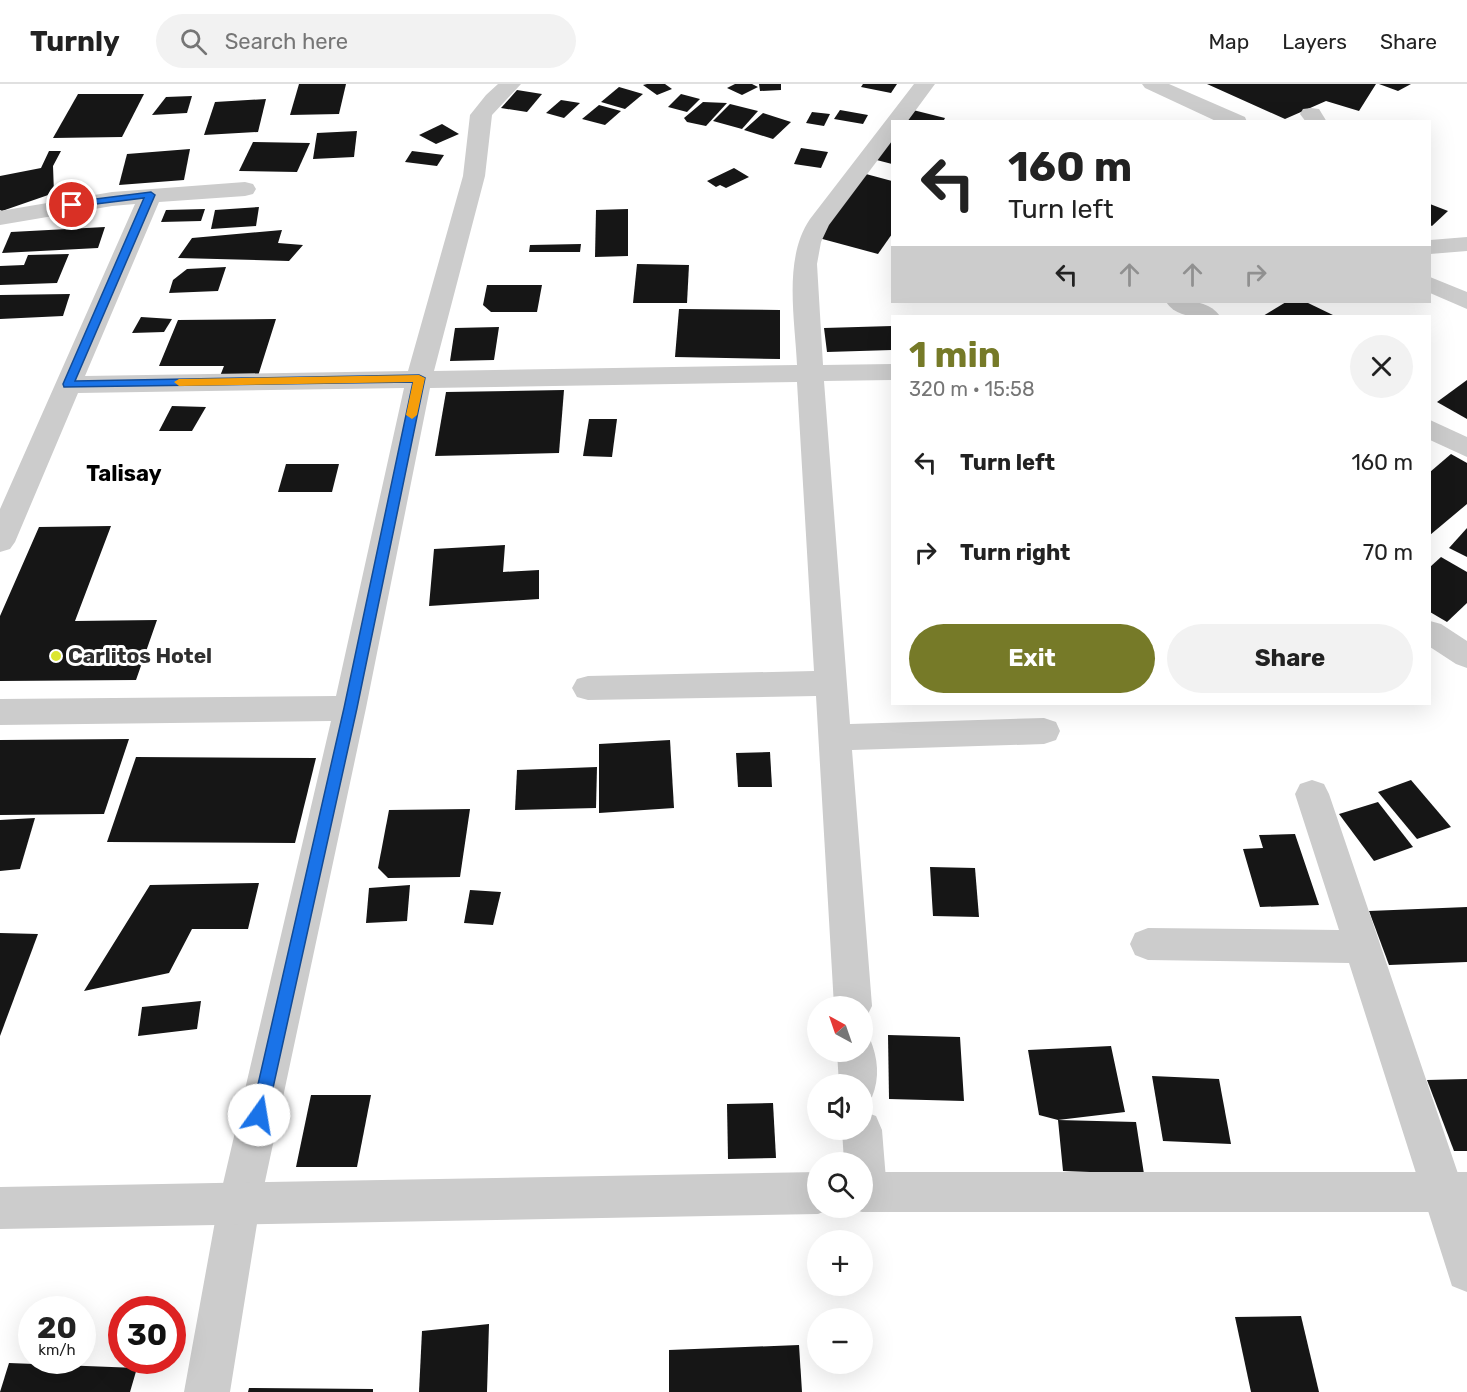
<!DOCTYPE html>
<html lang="en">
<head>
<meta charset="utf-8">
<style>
	body { margin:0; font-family:Rubik,sans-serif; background:#f2f2f2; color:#222; height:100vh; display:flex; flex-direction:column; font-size:22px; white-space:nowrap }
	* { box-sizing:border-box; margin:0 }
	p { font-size:20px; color:#767676 }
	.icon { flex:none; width:33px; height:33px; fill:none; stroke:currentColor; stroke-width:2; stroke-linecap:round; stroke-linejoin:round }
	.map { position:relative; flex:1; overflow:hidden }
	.side { position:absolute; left:891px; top:231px; width:540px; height:390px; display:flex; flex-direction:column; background:#fff; border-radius:0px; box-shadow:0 6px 24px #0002 }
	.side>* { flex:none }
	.top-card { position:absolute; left:891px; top:36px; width:540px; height:183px; border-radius:0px; box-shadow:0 6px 24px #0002; background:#fff; color:#222; overflow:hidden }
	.needle { width:39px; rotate:320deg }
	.buttons { position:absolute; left:807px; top:912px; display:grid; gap:12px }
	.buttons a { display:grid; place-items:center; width:66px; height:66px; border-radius:50%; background:#fff; box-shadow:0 6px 24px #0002; font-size:30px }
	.speed { position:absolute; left:18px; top:1212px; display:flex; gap:12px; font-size:30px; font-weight:700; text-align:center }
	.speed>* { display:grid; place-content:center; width:78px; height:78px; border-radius:50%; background:#fff; box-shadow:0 6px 24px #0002; line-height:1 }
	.speed small { font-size:15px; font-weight:400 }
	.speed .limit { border:9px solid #d22; background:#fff; color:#111 }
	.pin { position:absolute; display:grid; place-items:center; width:51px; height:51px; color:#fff; margin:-26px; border:3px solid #fff; border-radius:50%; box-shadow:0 2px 6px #0007 }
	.me { position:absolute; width:66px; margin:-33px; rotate:13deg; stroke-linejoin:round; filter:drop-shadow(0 0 4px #0008) }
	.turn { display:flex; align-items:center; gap:21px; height:126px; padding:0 18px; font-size:27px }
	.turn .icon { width:78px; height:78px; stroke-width:2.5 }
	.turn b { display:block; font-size:42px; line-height:51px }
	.lanes { display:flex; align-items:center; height:57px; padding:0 18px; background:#0003; justify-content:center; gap:30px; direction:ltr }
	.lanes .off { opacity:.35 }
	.round { display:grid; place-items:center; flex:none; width:63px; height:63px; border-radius:32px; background:#f2f2f2 }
	.summary { display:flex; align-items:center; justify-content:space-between; height:102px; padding:0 18px }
	h1 { font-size:36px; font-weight:700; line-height:45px; color:#767a28 }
	.button { display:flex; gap:12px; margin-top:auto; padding:12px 18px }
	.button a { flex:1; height:69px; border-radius:36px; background:#767a28; color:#fff; font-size:24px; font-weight:700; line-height:69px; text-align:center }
	.button a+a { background:#f2f2f2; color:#222 }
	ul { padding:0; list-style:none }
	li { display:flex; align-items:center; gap:18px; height:90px; padding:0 18px }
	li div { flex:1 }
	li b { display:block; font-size:22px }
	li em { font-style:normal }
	header { display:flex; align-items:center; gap:36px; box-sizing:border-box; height:84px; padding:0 30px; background:#fff; border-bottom:2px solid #e0e0e0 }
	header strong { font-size:28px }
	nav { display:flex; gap:33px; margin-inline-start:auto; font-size:21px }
	.search { width:420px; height:54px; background:#f2f2f2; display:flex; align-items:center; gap:15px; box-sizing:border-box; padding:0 21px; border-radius:33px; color:#767676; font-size:22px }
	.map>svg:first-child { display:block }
</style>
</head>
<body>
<header>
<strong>Turnly</strong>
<div class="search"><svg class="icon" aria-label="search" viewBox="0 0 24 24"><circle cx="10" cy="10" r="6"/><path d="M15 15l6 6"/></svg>Search here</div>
<nav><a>Map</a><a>Layers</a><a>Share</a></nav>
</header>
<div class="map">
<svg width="1467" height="1308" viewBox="0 0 1467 1308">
	<rect width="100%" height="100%" fill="#fff"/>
	<g fill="#161616">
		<polygon points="299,0 346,0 339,30 290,31"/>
		<polygon points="647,0 665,0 672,5 657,11 643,1"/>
		<polygon points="735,0 752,0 758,3 742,11 727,4"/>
		<polygon points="759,0 781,0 781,6 760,7"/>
		<polygon points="863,0 897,0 891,9 861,3"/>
		<polygon points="1207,0 1376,0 1359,27 1326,17 1285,35"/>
		<polygon points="1379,0 1411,0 1398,7"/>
		<polygon points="619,3 643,10 625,25 601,18"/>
		<polygon points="517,6 542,10 527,28 501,24"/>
		<polygon points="78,10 144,10 122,53 53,54"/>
		<polygon points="681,10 700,15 687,28 668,23"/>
		<polygon points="192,12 187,29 152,31 166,13"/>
		<polygon points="266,15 258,48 204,51 215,18"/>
		<polygon points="561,16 580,19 564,34 546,29"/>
		<polygon points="703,18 727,19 706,42 687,38 684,34"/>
		<polygon points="730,20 758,27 742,45 713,37"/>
		<polygon points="599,21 621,27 605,41 582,35"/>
		<polygon points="909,25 945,34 943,38 899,38"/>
		<polygon points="840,26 868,31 863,40 834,35"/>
		<polygon points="812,28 830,30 824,42 806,39"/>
		<polygon points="763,29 791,38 773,55 744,46"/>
		<polygon points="442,40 459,50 436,60 419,51"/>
		<polygon points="892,46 892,80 869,74"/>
		<polygon points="357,47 354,73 313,75 317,49"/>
		<polygon points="253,58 310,59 297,88 239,87"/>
		<polygon points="801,64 828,68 821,84 794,80"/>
		<polygon points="190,65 184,96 119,101 127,70"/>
		<polygon points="49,67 61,67 53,82 54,109 2,127 0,126 0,92 41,84"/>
		<polygon points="412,67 444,71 437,82 405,78"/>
		<polygon points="734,84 749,93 726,104 720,101 716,103 707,97"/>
		<polygon points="866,90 892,97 892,150 878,170 815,153"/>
		<polygon points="1430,120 1448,127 1432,142 1430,141"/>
		<polygon points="259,123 256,142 211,145 215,126"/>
		<polygon points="205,125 201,137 161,138 166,126"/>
		<polygon points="628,125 628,172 595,173 596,126"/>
		<polygon points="105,143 98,164 2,169 11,148"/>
		<polygon points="282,146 278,159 303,161 289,177 178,174 192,154"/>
		<polygon points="581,160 580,168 529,168 530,161"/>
		<polygon points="69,170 57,199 0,201 0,182 24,181 28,171"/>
		<polygon points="637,180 689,181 687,219 633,219"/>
		<polygon points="226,183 218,207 169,209 173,196 187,185"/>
		<polygon points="487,201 542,201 537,228 491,228 483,221"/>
		<polygon points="70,210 63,232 0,235 0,211"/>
		<polygon points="1286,218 1306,218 1335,232 1263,232"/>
		<polygon points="679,225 780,226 780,275 675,273"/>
		<polygon points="141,233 172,235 164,248 132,249"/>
		<polygon points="276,235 258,292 220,292 224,282 159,282 178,236"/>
		<polygon points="892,242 892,266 827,268 824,244"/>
		<polygon points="499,243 494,276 450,277 455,244"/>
		<polygon points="1467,296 1467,335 1437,318"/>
		<polygon points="564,306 559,369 435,372 446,308"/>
		<polygon points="172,322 206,323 192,347 159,347"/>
		<polygon points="589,335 617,335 612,373 583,372"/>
		<polygon points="1451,370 1467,379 1467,420 1430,451 1430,388"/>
		<polygon points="286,380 339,380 332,408 278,408"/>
		<polygon points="111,442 75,537 157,536 136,596 0,597 0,532 39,443"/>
		<polygon points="1467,444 1467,473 1449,464"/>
		<polygon points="505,461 503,488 539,486 539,515 429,522 434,465"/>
		<polygon points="1441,473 1467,488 1467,519 1447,538 1430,528 1430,483"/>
		<polygon points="129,655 104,730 0,731 0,656"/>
		<polygon points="670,656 674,724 599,729 599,660"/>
		<polygon points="770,668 772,703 738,703 736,669"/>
		<polygon points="136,673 316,674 295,759 107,758"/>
		<polygon points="597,683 596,724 515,726 517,686"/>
		<polygon points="1411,696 1451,743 1417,755 1378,708"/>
		<polygon points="1378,718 1413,763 1374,777 1339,730"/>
		<polygon points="470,725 460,793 388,794 378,784 389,726"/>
		<polygon points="35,734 20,785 0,787 0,736"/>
		<polygon points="1295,750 1319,821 1260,823 1243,765 1263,764 1259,751"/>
		<polygon points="930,783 975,784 979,833 933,832"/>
		<polygon points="259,799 248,845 192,845 169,889 84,907 150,801"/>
		<polygon points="410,801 407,837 366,839 369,804"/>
		<polygon points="470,806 501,808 493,841 464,839"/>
		<polygon points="1467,823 1467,878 1389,881 1369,827"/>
		<polygon points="0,849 38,850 0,952"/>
		<polygon points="201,917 197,945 138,952 142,923"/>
		<polygon points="888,951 960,953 964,1017 889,1015"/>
		<polygon points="1111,962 1125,1028 1058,1036 1136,1038 1144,1090 1063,1087 1058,1036 1039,1031 1028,966"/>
		<polygon points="1152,992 1219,995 1231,1060 1163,1057"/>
		<polygon points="1467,995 1467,1067 1454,1067 1427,996"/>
		<polygon points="311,1011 371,1011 357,1083 296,1083"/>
		<polygon points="773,1019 776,1074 728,1075 727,1020"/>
		<polygon points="1301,1232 1319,1308 1251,1308 1235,1233"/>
		<polygon points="489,1240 487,1308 419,1308 422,1247"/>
		<polygon points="799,1261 802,1308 669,1308 669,1266"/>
		<polygon points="9,1279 137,1284 130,1308 0,1308"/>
		<polygon points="249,1304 373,1305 373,1308 248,1308"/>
	</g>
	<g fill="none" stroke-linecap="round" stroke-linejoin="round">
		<g fill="#ccc" fill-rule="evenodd">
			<path d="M498 0H521L492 31 485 92 434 287 797 281C795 236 783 174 810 135L914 0H935L907 38H892V57L829 141 821 158 817 180 823 281 892 280V296L824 297 850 640 1044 634 1056 638 1060 647 1056 656 1044 660 852 666 872 922 866 934 862 936V922H834L816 612 588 616 577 613 572 604 577 595 588 592 814 587 797 298 430 304 366 624 260 1121 230 1308H184L218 1121 331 637 0 641V615L336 612 404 304 78 309 15 458 10 465 0 468V425L135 120 112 122 0 141V127L112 108 245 98 253 100 256 105 253 110 245 112 159 118 85 292 408 287 463 92 470 31 486 11Z"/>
			<polygon points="1142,0 1169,0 1245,33 1247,38 1218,38 1145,4"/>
			<polygon points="1311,24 1319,25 1327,38 1306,38 1300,30 1303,25"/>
			<polygon points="1467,153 1467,167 1430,170 1430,156"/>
			<polygon points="1430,193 1467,208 1467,225 1430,209"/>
			<path d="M1166 218C1183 216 1208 215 1220 232 1202 234 1177 235 1166 218Z"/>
			<polygon points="1430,336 1467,353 1467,373 1430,356"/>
			<polygon points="1430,537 1441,540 1467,557 1467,584 1456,580 1430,563"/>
			<polygon points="1312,696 1324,700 1329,710 1467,1116 1467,1208 1452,1202 1349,879 1148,876 1135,871 1130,860 1135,849 1148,844 1339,846 1295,710 1300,700"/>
			<path d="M862 952 870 955C878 974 880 994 872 1013L862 1017V1000H839L837 968H862Z"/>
			<polygon points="862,1027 876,1032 882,1046 887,1108 881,1122 866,1128 854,1124 862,1124 862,1078 844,1078 842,1046 862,1046"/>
		</g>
		<g fill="#ccc" fill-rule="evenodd">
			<polygon points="818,1088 818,1124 833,1124 818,1130 0,1145 0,1103"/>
			<polygon points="862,1088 1467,1088 1467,1128 862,1128 850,1124 862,1124"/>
		</g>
	</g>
	<polygon fill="#1a73e8" stroke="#114b97" stroke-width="1.5" points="151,108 155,111 75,297 419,291 425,294 357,624 267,1031 265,1037 259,1039 253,1037 251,1031 344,624 413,298 64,303 63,300 144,114 72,123 68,121 72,118"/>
	<polygon fill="#f59e0b" points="419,291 425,294 417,331 412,335 406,331 413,298 179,302 174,298 179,295"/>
	<circle fill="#dce630" stroke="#fff" stroke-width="2" cx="56" cy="572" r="6"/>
	<g text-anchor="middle" stroke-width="6" stroke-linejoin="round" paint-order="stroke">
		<g font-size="21" font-weight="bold" fill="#2f2f2f" stroke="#fff" text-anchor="start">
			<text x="68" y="579">Carlitos Hotel</text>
		</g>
		<g font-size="22" font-weight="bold" fill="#000" stroke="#fff">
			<text x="124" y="397">Talisay</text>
		</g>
	</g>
</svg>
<div class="buttons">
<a><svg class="needle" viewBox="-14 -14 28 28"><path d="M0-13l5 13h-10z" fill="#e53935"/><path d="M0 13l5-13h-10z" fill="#767676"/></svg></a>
<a><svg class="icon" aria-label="sound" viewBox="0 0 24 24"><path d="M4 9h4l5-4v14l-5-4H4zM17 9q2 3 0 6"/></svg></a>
<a><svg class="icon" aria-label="search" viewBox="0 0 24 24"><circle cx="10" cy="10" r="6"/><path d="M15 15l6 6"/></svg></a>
<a>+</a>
<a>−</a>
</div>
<div class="speed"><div>20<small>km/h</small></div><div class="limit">30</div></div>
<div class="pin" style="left:72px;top:121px;background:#d93025"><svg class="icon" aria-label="arrive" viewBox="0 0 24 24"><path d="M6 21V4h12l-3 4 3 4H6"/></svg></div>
<svg class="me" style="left:259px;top:1031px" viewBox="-20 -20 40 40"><circle r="19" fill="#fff"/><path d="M0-13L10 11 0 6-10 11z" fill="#1a73e8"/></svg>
<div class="top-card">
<div class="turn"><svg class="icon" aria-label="left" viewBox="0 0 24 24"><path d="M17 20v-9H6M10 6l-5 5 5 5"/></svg><div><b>160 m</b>Turn left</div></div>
<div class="lanes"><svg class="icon" aria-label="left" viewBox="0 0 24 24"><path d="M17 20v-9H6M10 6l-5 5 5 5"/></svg><svg class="icon off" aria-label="ahead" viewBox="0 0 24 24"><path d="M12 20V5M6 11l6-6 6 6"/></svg><svg class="icon off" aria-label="ahead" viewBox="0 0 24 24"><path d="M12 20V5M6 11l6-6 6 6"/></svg><svg class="icon off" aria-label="right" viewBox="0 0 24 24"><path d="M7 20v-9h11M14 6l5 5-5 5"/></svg></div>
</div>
<section class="side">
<div class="summary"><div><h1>1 min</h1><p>320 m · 15:58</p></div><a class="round"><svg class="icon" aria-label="close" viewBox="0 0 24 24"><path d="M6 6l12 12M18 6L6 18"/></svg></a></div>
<ul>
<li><svg class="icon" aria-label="left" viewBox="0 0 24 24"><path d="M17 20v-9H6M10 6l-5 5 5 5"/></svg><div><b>Turn left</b></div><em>160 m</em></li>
<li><svg class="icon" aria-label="right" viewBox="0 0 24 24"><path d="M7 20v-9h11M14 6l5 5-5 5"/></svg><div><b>Turn right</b></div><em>70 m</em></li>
</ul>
<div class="button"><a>Exit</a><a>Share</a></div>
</section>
</div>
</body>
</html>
